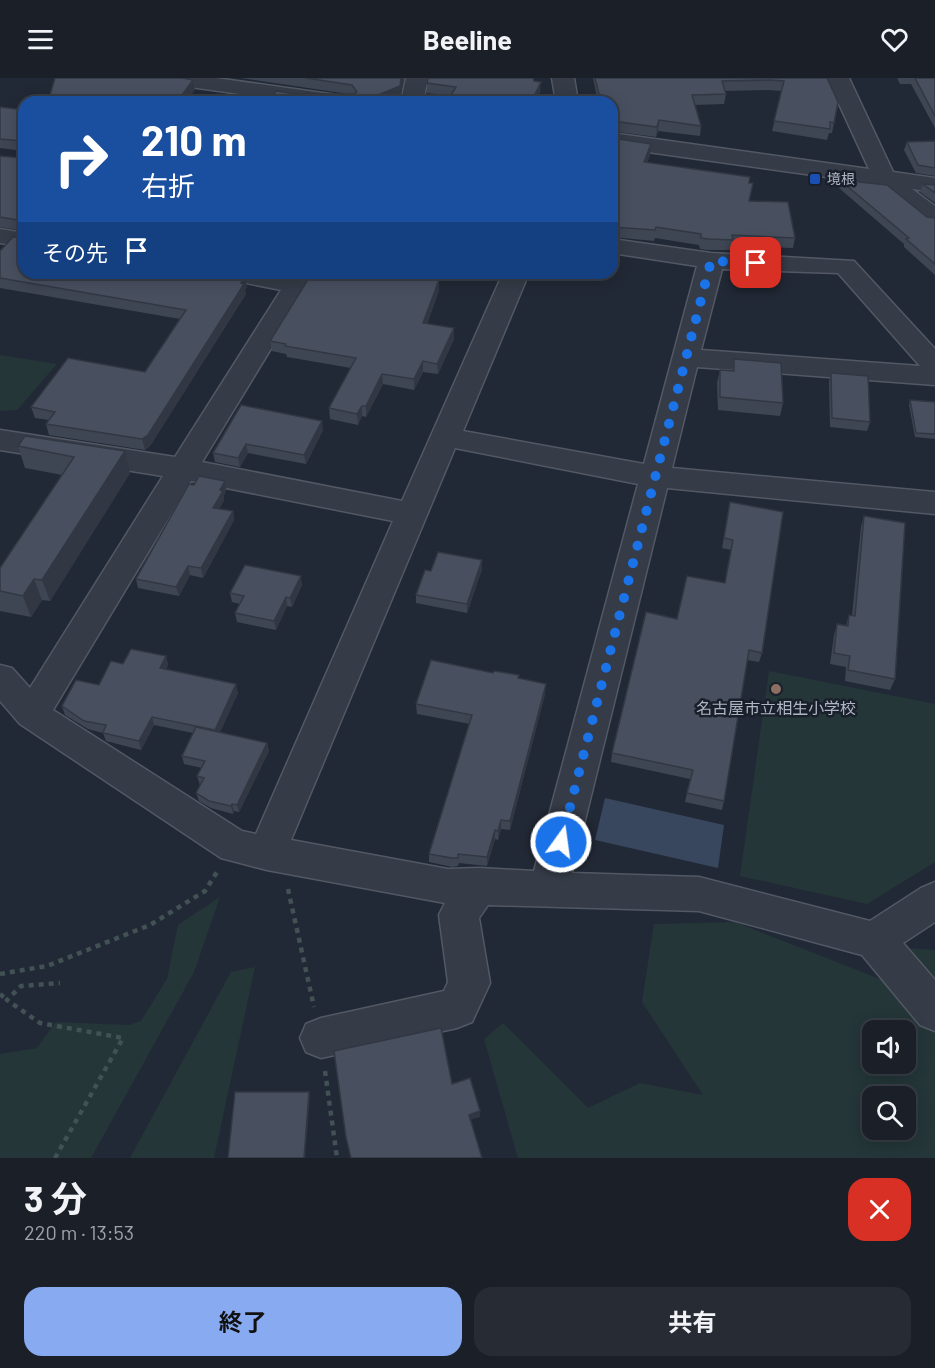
<!DOCTYPE html>
<html lang="ja">
<head>
<meta charset="utf-8">
<style>
	body { margin:0; font-family:Barlow,"Noto Sans JP",sans-serif; background:#272c34; color:#f1f3f6; height:100vh; display:flex; flex-direction:column; font-size:22px; white-space:nowrap }
	* { box-sizing:border-box; margin:0 }
	p { font-size:20px; color:#9fa2a8 }
	.icon { flex:none; width:33px; height:33px; fill:none; stroke:currentColor; stroke-width:2; stroke-linecap:round; stroke-linejoin:round }
	.map { position:relative; height:1080px; overflow:hidden }
	.side { display:flex; flex-direction:column; background:#1a1f28; flex:1 }
	.side>* { flex:none }
	.hud { position:absolute; left:18px; top:18px; width:600px; height:183px; border-radius:18px; box-shadow:0 3px 15px #0003,0 0 0 2px #383d45; background:#1a4fa0; color:#fff; overflow:hidden }
	.controls { position:absolute; left:862px; top:942px; display:grid; gap:12px }
	.controls a { display:grid; place-items:center; width:54px; height:54px; border-radius:12px; background:#1a1f28; box-shadow:0 3px 15px #0003,0 0 0 2px #383d45; font-size:30px }
	.pin { position:absolute; display:grid; place-items:center; width:51px; height:51px; color:#fff; margin:-26px; border-radius:12px; box-shadow:0 3px 9px #0006 }
	.me { position:absolute; width:66px; margin:-33px; rotate:14deg; stroke-linejoin:round; filter:drop-shadow(0 0 4px #0008) }
	.turn { display:flex; align-items:center; gap:21px; height:126px; padding:0 24px; font-size:27px }
	.turn .icon { width:78px; height:78px; stroke-width:2.5 }
	.turn b { display:block; font-size:42px; line-height:51px }
	.then { display:flex; align-items:center; height:57px; padding:0 24px; background:#0003; gap:12px; font-size:22px }
	.round { display:grid; place-items:center; flex:none; width:63px; height:63px; border-radius:18px; background:#272c34 }
	.head { display:flex; align-items:center; justify-content:space-between; height:102px; padding:0 24px }
	h1 { font-size:36px; font-weight:700; line-height:45px }
	.action { display:flex; gap:12px; margin-top:auto; padding:12px 24px }
	.action a { flex:1; height:69px; border-radius:18px; background:#87aaf0; color:#111; font-size:24px; font-weight:700; line-height:69px; text-align:center }
	.action a+a { background:#272c34; color:#f1f3f6 }
	header { display:flex; justify-content:space-between; align-items:center; height:78px; padding:0 24px; background:#1a1f28; font-size:27px; font-weight:700 }
	.map>svg:first-child { display:block }
</style>
</head>
<body>
<header><svg class="icon" aria-label="menu" viewBox="0 0 24 24"><path d="M4 6h16M4 12h16M4 18h16"/></svg>Beeline<svg class="icon" aria-label="heart" viewBox="0 0 24 24"><path d="M12 20l-8-8c-3-5 5-10 8-4 3-6 11-1 8 4z"/></svg></header>
<div class="map">
<svg width="935" height="1080" viewBox="0 0 935 1080">
	<rect width="100%" height="100%" fill="#222936"/>
	<g fill="#243638" fill-rule="evenodd">
		<polygon points="0,277 57,286 17,332 0,333"/>
		<polygon points="769,593 935,626 935,784 867,826 740,798"/>
		<polygon points="220,819 194,894 91,1080 0,1080 0,976 37,970 56,944 129,947 141,943 167,901 178,847"/>
		<path d="M735 844 890 905 904 870 935 872V1080H518L484 961 503 945 588 1030 640 1005 703 1017 642 924 654 846ZM873 952H906V986H873ZM873 1018H906V1052H873Z"/>
		<polygon points="255,889 214,1080 130,1080 231,894"/>
	</g>
	<polygon fill="#38465e" points="605,720 724,747 718,790 595,762"/>
	<g fill="none" stroke-linecap="round" stroke-linejoin="round">
		<defs>
			<g id="minor">
				<polygon points="158,0 216,0 344,18 352,19 355,24 297,24 169,6 162,4"/>
				<polygon points="406,0 428,0 423,24 401,24"/>
				<polygon points="552,0 574,0 578,24 556,24"/>
				<polygon points="827,0 849,0 893,94 935,100 935,114 912,111 935,128 935,147 926,145 877,106 612,69 612,55 869,91"/>
				<polygon points="0,151 24,155 24,169 0,165"/>
				<path d="M612 161 711 175 854 183 935 271V307L697 289 672 390 935 414V436L667 410 572 795 699 799 870 843 921 810 935 804V844L903 865 935 902V953L920 947 862 877 699 833 488 827 479 840 490 905 472 944 457 950 321 980 306 974 300 960 306 946 321 940 444 913 448 904 439 837 445 825 267 792 221 780 20 646 0 623V587L12 590 30 610 163 398 0 372V352L175 379 281 212 221 200 217 195H273L289 198 291 195H317L202 384 402 423 503 195H529L463 353 644 386 697 188 612 175ZM722 191 838 195 920 288 701 272ZM455 370 638 406 534 793 479 790 448 791 291 762ZM191 403 393 443 256 756 242 753 53 632Z"/>
			</g>
		</defs>
		<use href="#minor" stroke="#525964" stroke-width="3"/>
		<g stroke="#415154" stroke-width="4.5" stroke-dasharray="5 5" stroke-linecap="butt">
			<polyline points="288,811 314,929"/>
			<polyline points="0,896 47,888 150,847 205,813 217,794"/>
			<polyline points="0,916 7,922"/>
			<polyline points="325,993 337,1080"/>
			<polyline points="55,1080 123,960 40,945 7,922 21,908 60,905"/>
		</g>
		<use href="#minor" fill="#353b47" fill-rule="evenodd"/>
	</g>
	<g fill="#3e4553">
		<polygon points="240,0 404,0 400,18 385,24 269,24 296,16 348,16"/>
		<polygon points="593,0 827,0 838,24 832,55 829,55 827,62 772,53 782,13 768,12 725,13 726,16 724,26 695,27 701,48 700,58 658,53 656,59 612,53 612,24 598,24"/>
		<polygon points="897,0 935,0 935,50 911,6 900,6"/>
		<polygon points="534,3 540,14 535,24 447,24 451,18 427,15 427,5"/>
		<polygon points="0,29 24,32 24,195 247,209 245,212 246,216 150,368 145,372 49,357 46,346 49,342 35,340 31,329 145,294 180,241 0,210 0,173 22,160 23,153 0,149 0,78 23,80 23,73 0,70"/>
		<polygon points="612,60 650,77 647,85 749,105 749,123 795,160 793,170 732,168 731,172 707,172 700,171 699,167 655,160 654,163 612,159"/>
		<polygon points="935,63 935,98 916,95 904,72 907,64"/>
		<polygon points="840,102 927,139 935,140 935,197 904,169 904,166 839,110"/>
		<polygon points="923,106 935,107 935,125 920,114"/>
		<polygon points="312,195 390,195 390,197 439,212 427,246 454,261 438,296 423,294 414,312 383,306 366,339 362,338 358,347 330,341 329,330 351,290 287,279 286,276 272,273 270,263"/>
		<polygon points="577,195 611,195 609,200"/>
		<polygon points="734,281 783,325 780,338 718,332 717,305 720,292 732,293"/>
		<polygon points="831,295 870,344 867,353 830,349 829,304"/>
		<polygon points="910,322 935,324 935,361 915,359 909,327"/>
		<polygon points="241,327 323,352 306,386 248,375 240,389 215,384 213,375"/>
		<polygon points="25,358 130,395 50,523 42,522 31,539 0,533 0,490 62,397 25,390 18,368"/>
		<polygon points="225,403 226,412 224,417 224,422 219,431 233,433 234,442 203,500 190,497 179,518 138,510 136,501 194,407"/>
		<polygon points="730,424 762,575 759,584 747,582 724,723 722,732 685,724 690,701 611,684 612,675 725,505 731,472 722,470"/>
		<polygon points="864,438 895,601 890,612 845,603 846,589 830,586 834,557 837,546 846,548 849,537 852,537 861,449"/>
		<polygon points="482,482 482,491 467,535 416,525 416,517 431,493"/>
		<polygon points="302,507 292,529 287,528 276,552 237,544 235,535 240,526 232,524 230,515"/>
		<polygon points="166,578 168,587 166,591 238,615 220,654 267,665 269,673 239,734 234,733 233,736 211,730 199,723 196,715 200,707 197,698 202,690 184,686 182,678 193,655 154,647 141,672 106,663 103,655 88,651 65,637 62,628 99,607 123,586"/>
		<polygon points="493,595 519,597 519,600 545,616 510,752 501,751 498,762 495,761 487,788 459,785 458,788 452,789 429,784 429,776 470,646 417,636 416,626"/>
	</g>
	<g fill="#323843">
		<polygon points="401,0 404,0 400,18 385,24 361,24"/>
		<polygon points="193,2 195,12 186,24 177,24"/>
		<polygon points="541,4 540,14 535,24 531,24"/>
		<polygon points="659,42 658,53 656,59 657,49"/>
		<polygon points="651,66 650,77 643,95 644,84"/>
		<polygon points="617,167 616,178 612,191 612,184"/>
		<polygon points="245,199 247,209 245,212 246,216 150,368 145,372 142,361"/>
		<polygon points="439,202 439,212 424,256 423,245"/>
		<polygon points="454,250 454,261 438,296 437,286"/>
		<polygon points="423,283 423,294 414,312 414,301"/>
		<polygon points="382,296 383,306 366,339 366,328"/>
		<polygon points="362,328 362,338 358,347 357,336"/>
		<polygon points="322,343 323,352 306,386 304,377"/>
		<polygon points="246,366 248,375 240,389 238,380"/>
		<polygon points="125,373 130,395 50,523 42,502"/>
		<polygon points="225,403 226,412 224,417 224,422 215,439 213,430 220,412"/>
		<polygon points="233,433 234,442 203,500 201,490"/>
		<polygon points="482,482 482,491 467,535 467,526"/>
		<polygon points="188,488 190,497 179,518 176,509"/>
		<polygon points="301,498 302,507 292,529 290,520"/>
		<polygon points="34,501 42,522 31,539 23,518"/>
		<polygon points="286,519 287,528 276,552 274,543"/>
		<polygon points="166,578 168,587 162,599 160,590"/>
		<polygon points="236,606 238,615 217,660 215,652"/>
		<polygon points="546,606 545,616 510,752 510,743"/>
		<polygon points="152,639 154,647 141,672 139,663"/>
		<polygon points="267,665 269,673 239,734 237,727"/>
		<polygon points="232,726 234,733 233,736 231,728"/>
		<polygon points="501,742 501,751 498,762 498,753"/>
		<polygon points="495,752 495,761 487,788 487,779"/>
		<polygon points="309,1014 310,1017 305,1080 304,1080"/>
		<polygon points="480,1033 480,1039 469,1042 469,1037"/>
	</g>
	<g fill="#485060" stroke="#323843" stroke-width="1.5">
		<polygon points="55,0 182,0 193,2 177,24 48,24"/>
		<polygon points="306,0 401,0 400,8 361,24 269,24 276,13 296,16 354,16 357,14 352,7"/>
		<polygon points="428,0 533,0 534,3 541,4 531,24 502,24 481,21 480,24 447,24 456,9 427,5"/>
		<polygon points="595,0 827,0 838,24 834,45 830,44 830,51 774,43 784,3 770,2 722,3 726,16 692,17 701,48 659,42 657,49 612,43 612,24 601,24"/>
		<polygon points="915,0 935,0 935,38"/>
		<polygon points="0,29 24,32 24,143 0,139 0,78 23,80 23,63 0,61"/>
		<polygon points="612,60 651,66 644,84 750,99 749,105 753,105 749,123 788,124 795,160 732,157 733,162 709,161 701,160 701,156 656,149 655,152 612,149"/>
		<polygon points="935,63 935,90 918,87 907,64"/>
		<polygon points="840,102 887,107 927,139 935,140 935,186 906,161 909,160"/>
		<polygon points="923,106 935,107 935,115"/>
		<polygon points="24,147 24,195 223,195 245,199 241,205 244,206 148,357 142,361 46,346 55,334 31,329 68,280 145,294 186,232 0,200 0,173 13,159 22,160"/>
		<polygon points="612,165 617,167 612,184"/>
		<polygon points="312,195 386,195 385,196 439,202 423,245 454,250 437,286 423,283 414,301 382,296 366,328 362,328 357,336 329,330 356,280 285,268 286,266 270,263"/>
		<polygon points="734,281 781,285 783,325 720,319 720,292 734,293"/>
		<polygon points="831,295 868,298 870,344 832,340"/>
		<polygon points="910,322 935,324 935,356 916,355"/>
		<polygon points="241,327 322,343 304,377 246,366 238,380 213,375"/>
		<polygon points="25,358 125,373 42,502 34,501 23,518 0,513 0,490 74,379 18,368"/>
		<polygon points="199,398 225,403 220,412 223,413 213,430 233,433 201,490 188,488 176,509 136,501 189,406 194,407"/>
		<polygon points="730,424 783,434 762,575 749,572 724,723 687,715 693,692 612,675 646,534 677,541 687,498 725,505 733,462 724,460"/>
		<polygon points="864,438 905,445 895,601 848,592 850,578 834,575 837,546 848,548 849,537 855,538"/>
		<polygon points="438,474 482,482 467,526 416,517 425,492 431,493"/>
		<polygon points="245,487 301,498 290,520 286,519 274,543 235,535 244,518 230,515"/>
		<polygon points="131,571 166,578 160,590 236,606 215,652 152,639 139,663 103,655 106,647 84,643 62,628 76,602 99,607 111,583 123,586"/>
		<polygon points="431,582 493,595 494,593 519,597 518,600 546,606 510,743 501,742 498,753 495,752 487,779 458,776 458,780 452,780 429,776 472,637 416,626"/>
		<polygon points="196,649 267,665 237,727 232,726 231,728 209,723 196,715 204,700 197,698 205,683 182,678"/>
		<polygon points="441,950 452,1006 470,1000 480,1033 469,1037 482,1080 351,1080 346,1059 334,973"/>
		<polygon points="235,1014 309,1014 304,1080 228,1080"/>
	</g>
	<g fill="none" stroke-linecap="round" stroke-linejoin="round">
		<polyline stroke="#1a73e8" stroke-width="10" stroke-dasharray="0 18" points="561,764 711,183 756,185"/>
	</g>
	<rect fill="#1a4fb4" stroke="#1a202b" stroke-width="2" x="809" y="95" width="12" height="12" rx="3"/>
	<circle fill="#8d6e63" stroke="#1a202b" stroke-width="2" cx="776" cy="611" r="6"/>
	<g text-anchor="middle" stroke-width="5" stroke-linejoin="round" paint-order="stroke">
		<g font-size="14" fill="#afb6c3" stroke="#1a202b" text-anchor="start">
			<text x="827" y="106">境根</text>
		</g>
		<g font-size="16" fill="#afb6c3" stroke="#1a202b">
			<text x="776" y="636">名古屋市立相生小学校</text>
		</g>
	</g>
</svg>
<div class="controls">
<a><svg class="icon" aria-label="sound" viewBox="0 0 24 24"><path d="M4 9h4l5-4v14l-5-4H4zM17 9q2 3 0 6"/></svg></a>
<a><svg class="icon" aria-label="search" viewBox="0 0 24 24"><circle cx="10" cy="10" r="6"/><path d="M15 15l6 6"/></svg></a>
</div>
<div class="pin" style="left:756px;top:185px;background:#d93025"><svg class="icon" aria-label="arrive" viewBox="0 0 24 24"><path d="M6 21V4h12l-3 4 3 4H6"/></svg></div>
<svg class="me" style="left:561px;top:764px" viewBox="-20 -20 40 40"><circle r="17" fill="#1a73e8" stroke="#fff" stroke-width="3"/><path d="M0-11L8 9 0 5-8 9z" fill="#fff"/></svg>
<div class="hud">
<div class="turn"><svg class="icon" aria-label="right" viewBox="0 0 24 24"><path d="M7 20v-9h11M14 6l5 5-5 5"/></svg><div><b>210 m</b>右折</div></div>
<div class="then">その先<svg class="icon" aria-label="arrive" viewBox="0 0 24 24"><path d="M6 21V4h12l-3 4 3 4H6"/></svg></div>
</div>
</div>
<section class="side">
<div class="head"><div><h1>3 分</h1><p>220 m · 13:53</p></div><a class="round" style="background:#d93025;color:#fff"><svg class="icon" aria-label="close" viewBox="0 0 24 24"><path d="M6 6l12 12M18 6L6 18"/></svg></a></div>
<div class="action"><a>終了</a><a>共有</a></div>
</section>
</body>
</html>
